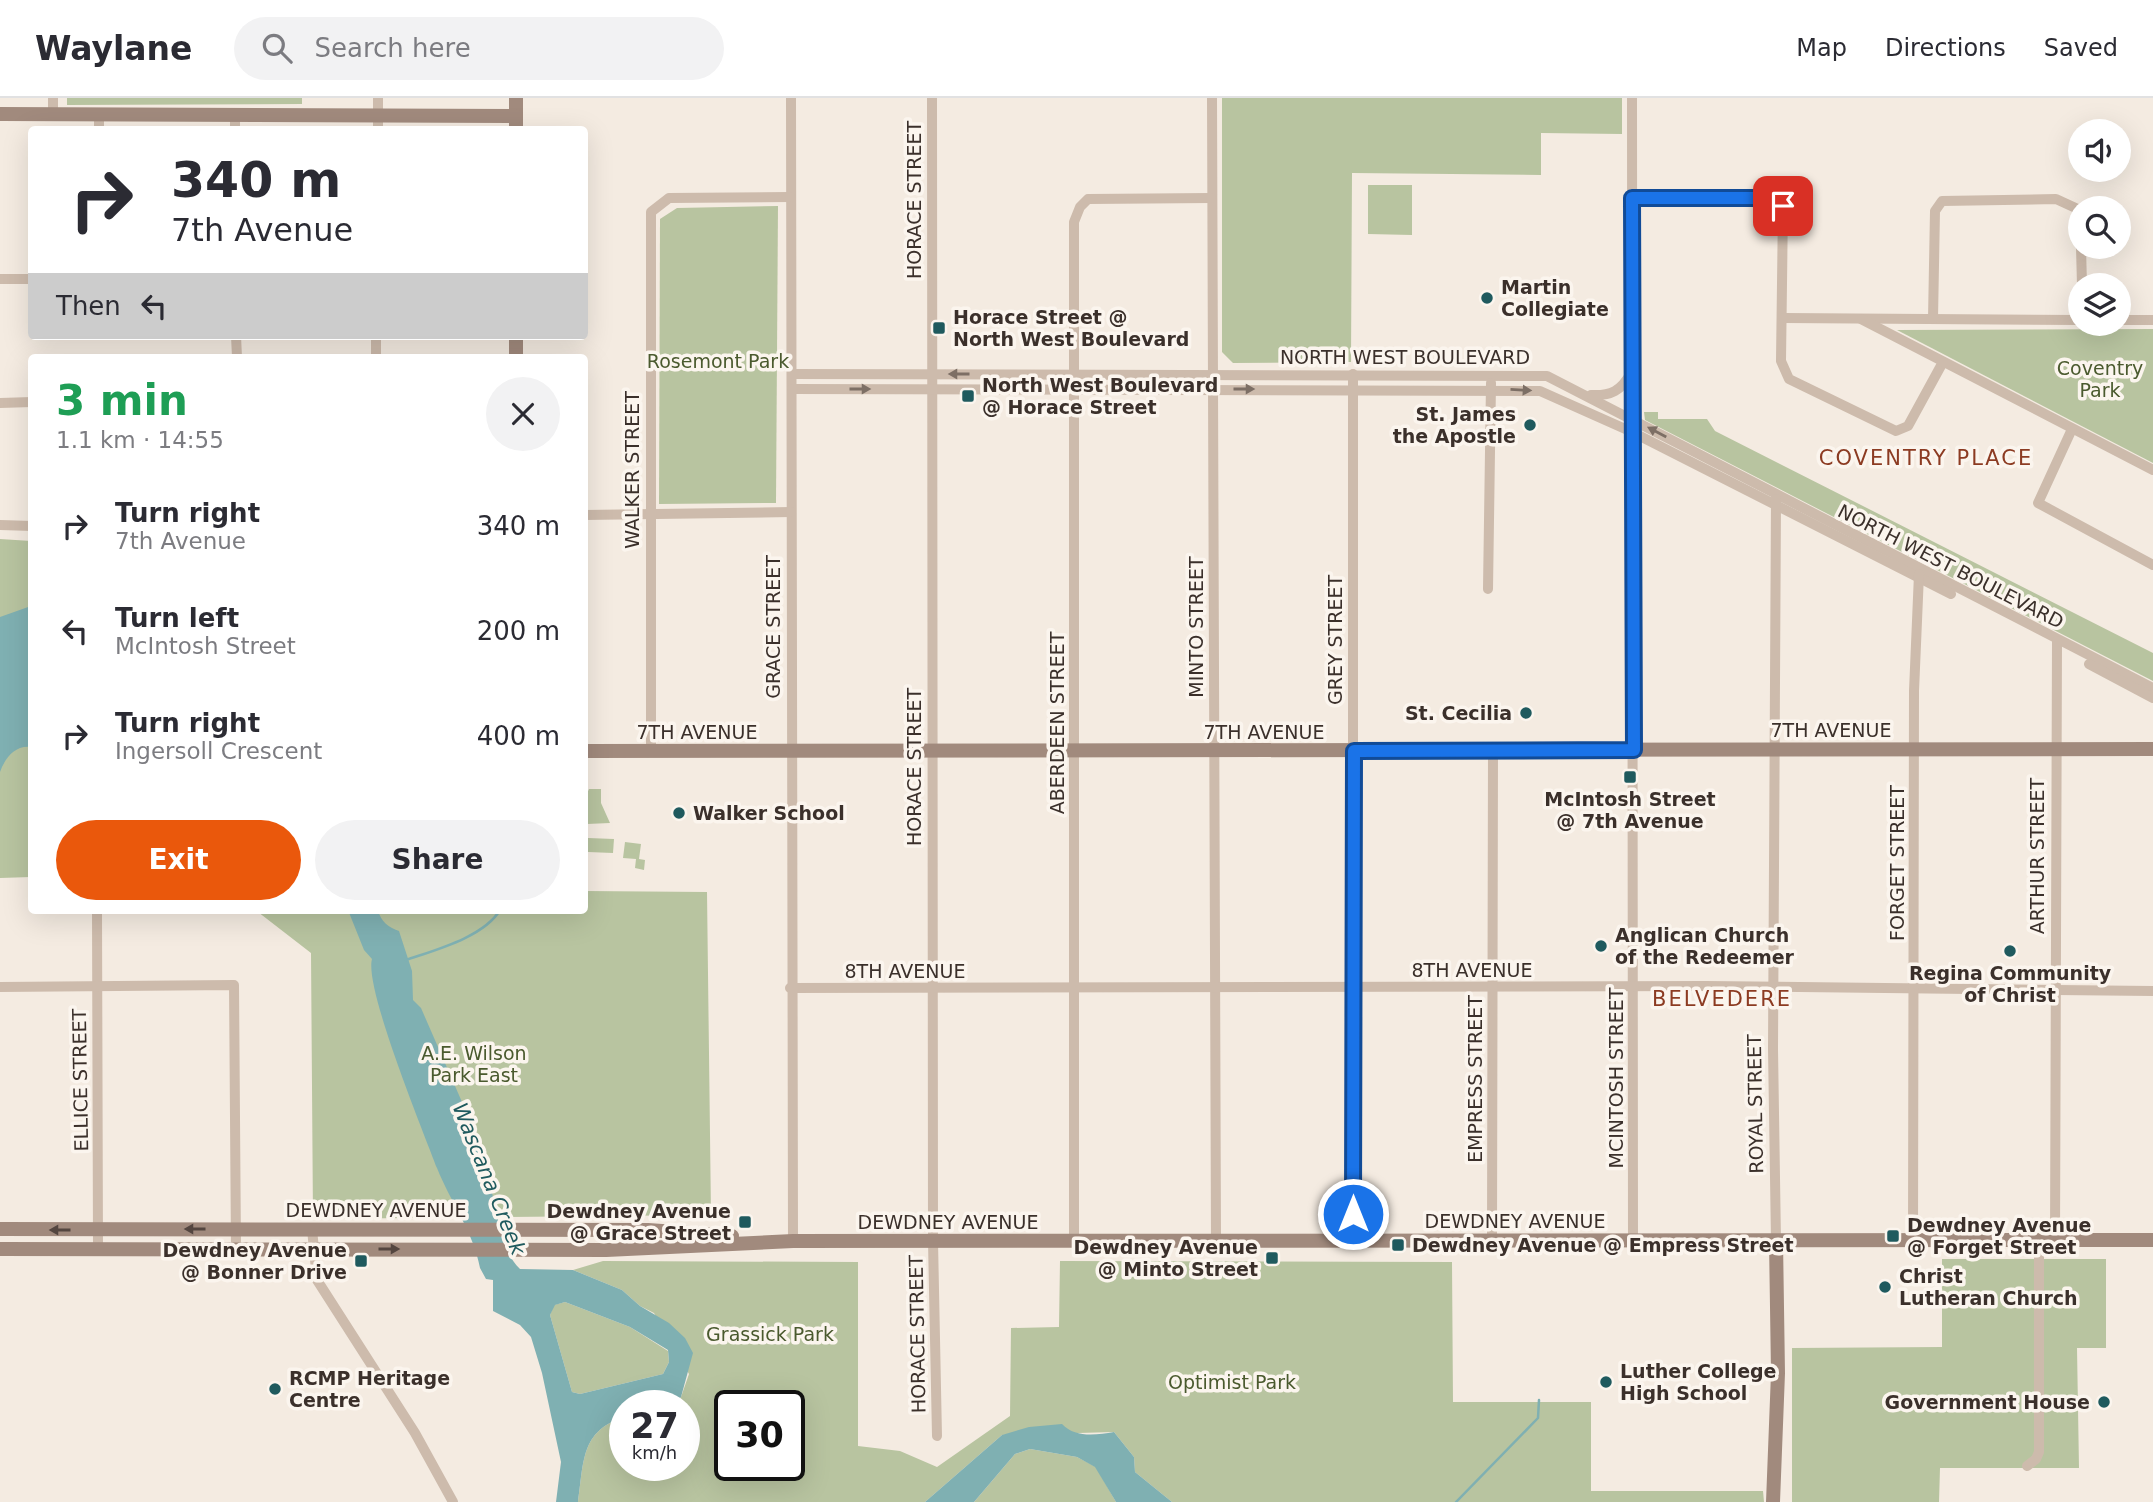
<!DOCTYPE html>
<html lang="en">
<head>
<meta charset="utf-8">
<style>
	body { margin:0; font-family:"DejaVu Sans",sans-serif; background:#f2f2f3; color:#2b2b33; height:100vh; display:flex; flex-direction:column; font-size:26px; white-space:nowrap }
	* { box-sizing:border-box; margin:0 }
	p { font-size:23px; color:#7c7c81 }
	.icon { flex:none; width:38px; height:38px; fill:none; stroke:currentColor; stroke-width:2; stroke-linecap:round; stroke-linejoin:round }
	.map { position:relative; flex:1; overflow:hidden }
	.panel { position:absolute; left:28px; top:256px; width:560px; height:560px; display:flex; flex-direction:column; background:#fff; border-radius:7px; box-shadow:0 7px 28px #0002 }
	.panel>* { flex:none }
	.top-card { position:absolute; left:28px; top:28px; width:560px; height:214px; border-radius:7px; box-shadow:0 7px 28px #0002; background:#fff; color:#2b2b33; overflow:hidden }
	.buttons { position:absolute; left:2068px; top:21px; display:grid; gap:14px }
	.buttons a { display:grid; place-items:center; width:63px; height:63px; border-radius:50%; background:#fff; box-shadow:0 7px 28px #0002; font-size:35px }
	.speed { position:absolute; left:609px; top:1292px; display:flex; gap:14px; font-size:35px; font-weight:700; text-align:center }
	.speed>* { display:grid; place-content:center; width:91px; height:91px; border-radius:50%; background:#fff; box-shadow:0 7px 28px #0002; line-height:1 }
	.speed small { font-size:18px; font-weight:400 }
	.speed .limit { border:4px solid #111; border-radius:10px; background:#fff; color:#111 }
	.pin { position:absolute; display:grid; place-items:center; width:60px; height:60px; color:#fff; margin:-30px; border-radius:14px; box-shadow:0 4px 10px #0006 }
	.me { position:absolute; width:77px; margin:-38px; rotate:0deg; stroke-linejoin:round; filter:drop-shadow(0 0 5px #0008) }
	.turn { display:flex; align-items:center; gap:24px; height:147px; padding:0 28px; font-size:32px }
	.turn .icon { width:91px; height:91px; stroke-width:2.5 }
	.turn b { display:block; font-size:49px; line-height:60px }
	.then { display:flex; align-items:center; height:66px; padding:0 28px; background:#0003; gap:14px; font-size:26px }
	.round { display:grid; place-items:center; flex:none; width:74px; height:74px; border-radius:37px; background:#f2f2f3 }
	.headline { display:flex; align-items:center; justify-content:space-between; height:119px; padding:0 28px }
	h1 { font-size:42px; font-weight:700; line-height:52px; color:#1e9e55 }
	.action { display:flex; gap:14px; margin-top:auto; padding:14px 28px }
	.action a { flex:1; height:80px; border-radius:42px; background:#ea580c; color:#fff; font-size:28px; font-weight:700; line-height:80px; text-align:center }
	.action a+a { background:#f2f2f3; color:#2b2b33 }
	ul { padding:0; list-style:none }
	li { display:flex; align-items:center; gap:21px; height:105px; padding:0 28px }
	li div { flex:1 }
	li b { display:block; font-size:26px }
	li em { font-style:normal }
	header { display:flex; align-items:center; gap:42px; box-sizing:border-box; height:98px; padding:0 35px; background:#fff; border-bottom:2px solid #e1e1e2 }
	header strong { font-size:33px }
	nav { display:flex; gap:38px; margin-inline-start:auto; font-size:24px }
	.search { width:490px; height:63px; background:#f2f2f3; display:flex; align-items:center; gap:18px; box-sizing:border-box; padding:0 24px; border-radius:38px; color:#7c7c81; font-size:26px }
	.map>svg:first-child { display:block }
</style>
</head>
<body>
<header>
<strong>Waylane</strong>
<div class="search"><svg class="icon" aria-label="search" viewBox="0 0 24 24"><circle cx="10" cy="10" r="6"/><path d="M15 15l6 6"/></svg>Search here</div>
<nav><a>Map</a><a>Directions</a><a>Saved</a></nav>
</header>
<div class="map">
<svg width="2153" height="1404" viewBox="0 0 2153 1404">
	<rect width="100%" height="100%" fill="#f4ebe1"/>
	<g fill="#b8c4a0" fill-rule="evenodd">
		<polygon points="67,0 302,0 302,6 67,7"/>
		<polygon points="1222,0 1622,0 1622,36 1541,35 1541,77 1352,75 1351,264 1233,265 1222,254"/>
		<polygon points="1368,87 1412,87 1412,137 1368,136"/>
		<polygon points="778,108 776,405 659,406 660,121 677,110"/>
		<polygon points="2153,231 2153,365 1897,232"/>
		<polygon points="1644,314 1658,314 1658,321 1707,321 1715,333 2153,555 2153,583 1645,322"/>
		<polygon points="0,441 31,443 31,779 0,780"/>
		<polygon points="589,691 601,691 601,705 610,725 587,726 586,738 585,700"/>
		<polygon points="588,740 614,741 613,755 588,754"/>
		<polygon points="625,744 641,746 639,761 645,762 644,772 635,770 636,761 623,760"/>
		<polygon points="585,793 707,794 711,1117 313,1121 311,855 258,814 105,815 105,812 584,812"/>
		<polygon points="1942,1161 2106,1161 2106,1250 2077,1250 2079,1370 1940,1370 1939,1404 1792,1404 1792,1250 1942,1249"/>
		<path d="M603 1163 858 1164V1348L900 1353 937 1369 1010 1318 1011 1230 1059 1229 1060 1163 1452 1164 1453 1304H1591V1393H1763L1764 1404H1172L1135 1374 1134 1359 1114 1334 1002 1337 925 1404H578C584 1365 580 1332 625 1319V1367H684V1307H673L681 1299 689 1276 654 1215 640 1208 622 1192 573 1172ZM730 1307H789V1367H730Z"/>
		<polygon points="565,1204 630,1229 668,1253 669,1264 663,1276 580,1296 572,1294 550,1217 554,1207"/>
		<polygon points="1030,1351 1077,1359 1096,1369 1116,1404 974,1404 1015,1356"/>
	</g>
	<g fill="#7fb0b2" fill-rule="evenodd">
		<path d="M31 508V649C15 647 5 660 0 674V519Z"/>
		<path d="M348 812H378C381 824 388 829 399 833L412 873 413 902 421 910 462 1004 472 1013C473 1050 480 1056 490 1088 499 1116 498 1149 520 1171L573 1172 622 1192 640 1208 669 1225 685 1240 693 1255 681 1299 673 1307H625V1319C580 1332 584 1365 578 1404H556L561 1364 542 1275 531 1239 520 1227 493 1213V1182L486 1181 480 1170C474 1135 450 1103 437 1070 424 1035 364 890 372 861L364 852ZM565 1204 630 1229 668 1252 669 1264 663 1276 580 1296 572 1294 550 1217 555 1207Z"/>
		<path d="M1062 1326C1075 1340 1096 1337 1114 1334L1134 1359 1135 1374 1172 1404H1116L1095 1369 1077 1359 1030 1351 1015 1356 974 1404H925L1002 1337 1029 1329Z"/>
	</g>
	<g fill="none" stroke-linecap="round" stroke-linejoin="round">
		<g stroke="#7fb0b2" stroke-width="2.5">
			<path d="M406 862C435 852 484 839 500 812"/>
			<polyline points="1456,1404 1538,1320 1539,1302"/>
		</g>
		<g stroke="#cdbbac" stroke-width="10">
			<polyline points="791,0 793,1143"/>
			<polyline points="932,0 933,1143 937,1338"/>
			<polyline points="1212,0 1216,1143"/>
			<polyline points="1632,0 1633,1142"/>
			<polyline points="53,16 53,0"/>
			<polyline points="235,17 235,32"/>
			<polyline points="99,32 99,16"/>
			<polyline points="378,32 378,0"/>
			<polyline points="1631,100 1764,100 1783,108 1781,263 1789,281 1896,333 1908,328 1943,264"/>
			<polyline points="2081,149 2082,187"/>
			<polyline points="0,181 32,181"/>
			<polyline points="1784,220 2081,222"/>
			<polyline points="1861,221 2153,372"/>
			<polyline points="1933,221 1935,113 1942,103 2056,101 2080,112 2081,141"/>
			<polyline points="2119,222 2153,222"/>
			<polyline points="236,238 237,259"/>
			<polyline points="376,238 376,259"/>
			<polyline points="792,276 1547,278 2153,590"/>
			<polyline points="792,291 1540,293 1632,334 1951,496"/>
			<path d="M1591 297C1611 298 1621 293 1631 275"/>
			<polyline points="0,305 32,304"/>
			<polyline points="2072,331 2038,405 2153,467"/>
			<polyline points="584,417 791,414"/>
			<polyline points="0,427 32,428"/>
			<polyline points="1488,491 1491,285"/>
			<polyline points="2089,566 2153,600"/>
			<polyline points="651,653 651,114 669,100 790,99"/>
			<polyline points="97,812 98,1151"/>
			<polyline points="0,889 234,887 236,1152"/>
			<polyline points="790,890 1705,888 2153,893"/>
			<polyline points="312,1131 317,1182 415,1335 453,1404"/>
			<polyline points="1913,1142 1914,593 1919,476"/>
			<polyline points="2055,1142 2057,543"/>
			<polyline points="1074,1143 1074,124 1080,109 1088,101 1211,100"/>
			<polyline points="1353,1143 1353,276"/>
			<polyline points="1492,1143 1493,652"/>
			<polyline points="1776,1143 1773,951 1776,401"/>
			<polyline points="2027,1368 2036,1361 2039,1354 2039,1142"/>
		</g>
		<g stroke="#a18a7d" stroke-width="14">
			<polyline points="516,0 516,32"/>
			<polyline points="0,16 516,18"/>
			<polyline points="516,259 516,238"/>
			<polyline points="584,653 2153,651"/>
			<polyline points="0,1131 648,1132 732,1138"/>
			<polyline points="0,1151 606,1152 793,1143 2153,1142"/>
			<polyline points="1773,1404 1778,1275 1776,1143"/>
		</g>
	</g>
	<defs><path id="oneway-solid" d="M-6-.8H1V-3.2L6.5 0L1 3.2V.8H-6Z" transform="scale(1.75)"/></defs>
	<g fill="#7d6f65">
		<use href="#oneway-solid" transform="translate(959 276) rotate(-180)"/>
		<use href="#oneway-solid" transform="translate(860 291)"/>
		<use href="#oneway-solid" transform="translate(1244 291)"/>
		<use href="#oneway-solid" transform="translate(1521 292) rotate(3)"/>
		<use href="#oneway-solid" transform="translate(1657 334) rotate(-152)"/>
	</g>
	<g fill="#544640">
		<use href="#oneway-solid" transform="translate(195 1131) rotate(180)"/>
		<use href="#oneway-solid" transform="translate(60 1132) rotate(180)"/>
		<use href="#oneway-solid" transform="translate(389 1151)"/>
	</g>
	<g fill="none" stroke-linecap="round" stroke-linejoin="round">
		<defs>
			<polyline id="route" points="1353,1116 1354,653 1634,652 1632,100 1764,100 1783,108"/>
		</defs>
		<use href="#route" stroke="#114b97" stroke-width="18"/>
		<use href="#route" stroke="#1a73e8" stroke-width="12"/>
	</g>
	<g fill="#1f5a5e" stroke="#fbf5ee" stroke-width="2.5">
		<circle cx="1487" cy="200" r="7"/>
		<rect x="932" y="223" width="14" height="14" rx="3.5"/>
		<rect x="961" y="291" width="14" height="14" rx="3.5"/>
		<circle cx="1530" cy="327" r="7"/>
		<circle cx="1526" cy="615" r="7"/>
		<rect x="1623" y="672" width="14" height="14" rx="3.5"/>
		<circle cx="679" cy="715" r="7"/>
		<circle cx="1601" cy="848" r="7"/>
		<circle cx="2010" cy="853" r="7"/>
		<rect x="738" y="1117" width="14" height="14" rx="3.5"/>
		<rect x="1886" y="1131" width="14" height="14" rx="3.5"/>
		<rect x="1391" y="1140" width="14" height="14" rx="3.5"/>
		<rect x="1265" y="1153" width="14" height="14" rx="3.5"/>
		<rect x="354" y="1156" width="14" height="14" rx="3.5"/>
		<circle cx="1885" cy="1189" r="7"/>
		<circle cx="1606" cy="1284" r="7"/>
		<circle cx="275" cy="1291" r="7"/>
		<circle cx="2104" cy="1304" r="7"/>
	</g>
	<g text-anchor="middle" stroke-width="7" stroke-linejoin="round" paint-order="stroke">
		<g font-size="19" fill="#3b302b" stroke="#fbf5ee">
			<text transform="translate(914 102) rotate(-90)" y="7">HORACE STREET</text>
			<text x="1405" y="266">NORTH WEST BOULEVARD</text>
			<text transform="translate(632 372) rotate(-90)" y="7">WALKER STREET</text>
			<text transform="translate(1951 468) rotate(27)" y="7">NORTH WEST BOULEVARD</text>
			<text transform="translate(773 529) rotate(-90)" y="7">GRACE STREET</text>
			<text transform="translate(1196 529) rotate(-90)" y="7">MINTO STREET</text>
			<text transform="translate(1335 542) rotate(-90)" y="7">GREY STREET</text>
			<text transform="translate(1057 625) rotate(-90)" y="7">ABERDEEN STREET</text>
			<text x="1831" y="639">7TH AVENUE</text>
			<text x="697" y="641">7TH AVENUE</text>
			<text x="1264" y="641">7TH AVENUE</text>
			<text transform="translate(914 669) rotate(-90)" y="7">HORACE STREET</text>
			<text transform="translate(2037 758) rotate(-90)" y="7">ARTHUR STREET</text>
			<text transform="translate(1897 765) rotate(-90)" y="7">FORGET STREET</text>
			<text x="1472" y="879">8TH AVENUE</text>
			<text x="905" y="880">8TH AVENUE</text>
			<text transform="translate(1616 980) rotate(-90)" y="7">MCINTOSH STREET</text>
			<text transform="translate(1475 981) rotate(-90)" y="7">EMPRESS STREET</text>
			<text transform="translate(80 982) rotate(-91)" y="7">ELLICE STREET</text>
			<text transform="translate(1755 1006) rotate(-91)" y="7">ROYAL STREET</text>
			<text x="376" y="1119">DEWDNEY AVENUE</text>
			<text x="1515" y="1130">DEWDNEY AVENUE</text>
			<text x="948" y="1131">DEWDNEY AVENUE</text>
			<text transform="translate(917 1236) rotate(-91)" y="7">HORACE STREET</text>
		</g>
		<g font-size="19" font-weight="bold" fill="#3b302b" stroke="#fbf5ee" text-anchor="start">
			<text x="1501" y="196">Martin<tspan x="1501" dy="22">Collegiate</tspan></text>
			<text x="953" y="226">Horace Street @<tspan x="953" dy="22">North West Boulevard</tspan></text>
			<text x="982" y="294">North West Boulevard<tspan x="982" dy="22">@ Horace Street</tspan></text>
			<text x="1516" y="323" text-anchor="end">St. James<tspan x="1516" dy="22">the Apostle</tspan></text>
			<text x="1512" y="622" text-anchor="end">St. Cecilia</text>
			<text x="1630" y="708" text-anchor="middle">McIntosh Street<tspan x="1630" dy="22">@ 7th Avenue</tspan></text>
			<text x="693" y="722">Walker School</text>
			<text x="1615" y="844">Anglican Church<tspan x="1615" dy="22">of the Redeemer</tspan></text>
			<text x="2010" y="882" text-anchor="middle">Regina Community<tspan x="2010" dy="22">of Christ</tspan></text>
			<text x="731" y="1120" text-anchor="end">Dewdney Avenue<tspan x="731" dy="22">@ Grace Street</tspan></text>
			<text x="1907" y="1134">Dewdney Avenue<tspan x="1907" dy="22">@ Forget Street</tspan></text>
			<text x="1412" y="1154">Dewdney Avenue @ Empress Street</text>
			<text x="1258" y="1156" text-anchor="end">Dewdney Avenue<tspan x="1258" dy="22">@ Minto Street</tspan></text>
			<text x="347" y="1159" text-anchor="end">Dewdney Avenue<tspan x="347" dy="22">@ Bonner Drive</tspan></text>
			<text x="1899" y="1185">Christ<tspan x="1899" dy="22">Lutheran Church</tspan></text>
			<text x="1620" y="1280">Luther College<tspan x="1620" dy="22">High School</tspan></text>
			<text x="289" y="1287">RCMP Heritage<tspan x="289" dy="22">Centre</tspan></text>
			<text x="2090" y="1311" text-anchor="end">Government House</text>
		</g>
		<g font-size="19" fill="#4a5a2e" stroke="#fbf5ee">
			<text x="718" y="270">Rosemont Park</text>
			<text x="2100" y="277">Coventry<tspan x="2100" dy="22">Park</tspan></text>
			<text x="474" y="962">A.E. Wilson<tspan x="474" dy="22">Park East</tspan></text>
			<text x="770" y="1243">Grassick Park</text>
			<text x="1232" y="1291">Optimist Park</text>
		</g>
		<g font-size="21" letter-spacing="2" fill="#8c3b22" stroke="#fbf5ee">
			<text x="1926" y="367">COVENTRY PLACE</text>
			<text x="1722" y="908">BELVEDERE</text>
		</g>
		<g font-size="21" font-style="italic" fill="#1f5a5e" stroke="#fbf5ee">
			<text transform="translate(489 1081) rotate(68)" y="7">Wascana Creek</text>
		</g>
	</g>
</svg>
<div class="buttons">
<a><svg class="icon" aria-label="sound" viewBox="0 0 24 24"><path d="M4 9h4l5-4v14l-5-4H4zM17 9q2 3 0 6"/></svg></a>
<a><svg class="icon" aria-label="search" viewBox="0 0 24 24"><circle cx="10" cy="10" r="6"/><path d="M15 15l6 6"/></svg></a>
<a><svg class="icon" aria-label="layers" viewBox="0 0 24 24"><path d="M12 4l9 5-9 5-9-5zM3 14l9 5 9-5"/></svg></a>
</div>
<div class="speed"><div>27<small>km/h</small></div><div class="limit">30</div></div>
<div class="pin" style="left:1783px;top:108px;background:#d93025"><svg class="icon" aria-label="arrive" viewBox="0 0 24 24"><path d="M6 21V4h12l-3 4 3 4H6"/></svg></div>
<svg class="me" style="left:1353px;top:1116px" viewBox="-20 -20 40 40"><circle r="17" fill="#1a73e8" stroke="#fff" stroke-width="3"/><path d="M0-11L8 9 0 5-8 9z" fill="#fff"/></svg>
<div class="top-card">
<div class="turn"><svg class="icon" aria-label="right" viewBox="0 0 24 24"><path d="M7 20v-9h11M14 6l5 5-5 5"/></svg><div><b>340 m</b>7th Avenue</div></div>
<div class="then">Then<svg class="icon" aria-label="left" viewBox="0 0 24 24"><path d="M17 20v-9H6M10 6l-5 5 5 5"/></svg></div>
</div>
<section class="panel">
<div class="headline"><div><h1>3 min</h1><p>1.1 km · 14:55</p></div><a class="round"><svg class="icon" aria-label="close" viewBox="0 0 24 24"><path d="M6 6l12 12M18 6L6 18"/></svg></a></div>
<ul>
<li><svg class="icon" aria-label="right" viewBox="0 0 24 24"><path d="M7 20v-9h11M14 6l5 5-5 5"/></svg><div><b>Turn right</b><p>7th Avenue</p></div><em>340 m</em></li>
<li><svg class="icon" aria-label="left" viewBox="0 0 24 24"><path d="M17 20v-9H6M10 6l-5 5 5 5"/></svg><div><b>Turn left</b><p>McIntosh Street</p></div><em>200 m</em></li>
<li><svg class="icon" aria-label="right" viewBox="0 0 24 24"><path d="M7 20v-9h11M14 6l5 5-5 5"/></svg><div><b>Turn right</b><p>Ingersoll Crescent</p></div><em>400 m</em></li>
</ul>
<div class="action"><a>Exit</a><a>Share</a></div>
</section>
</div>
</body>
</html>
